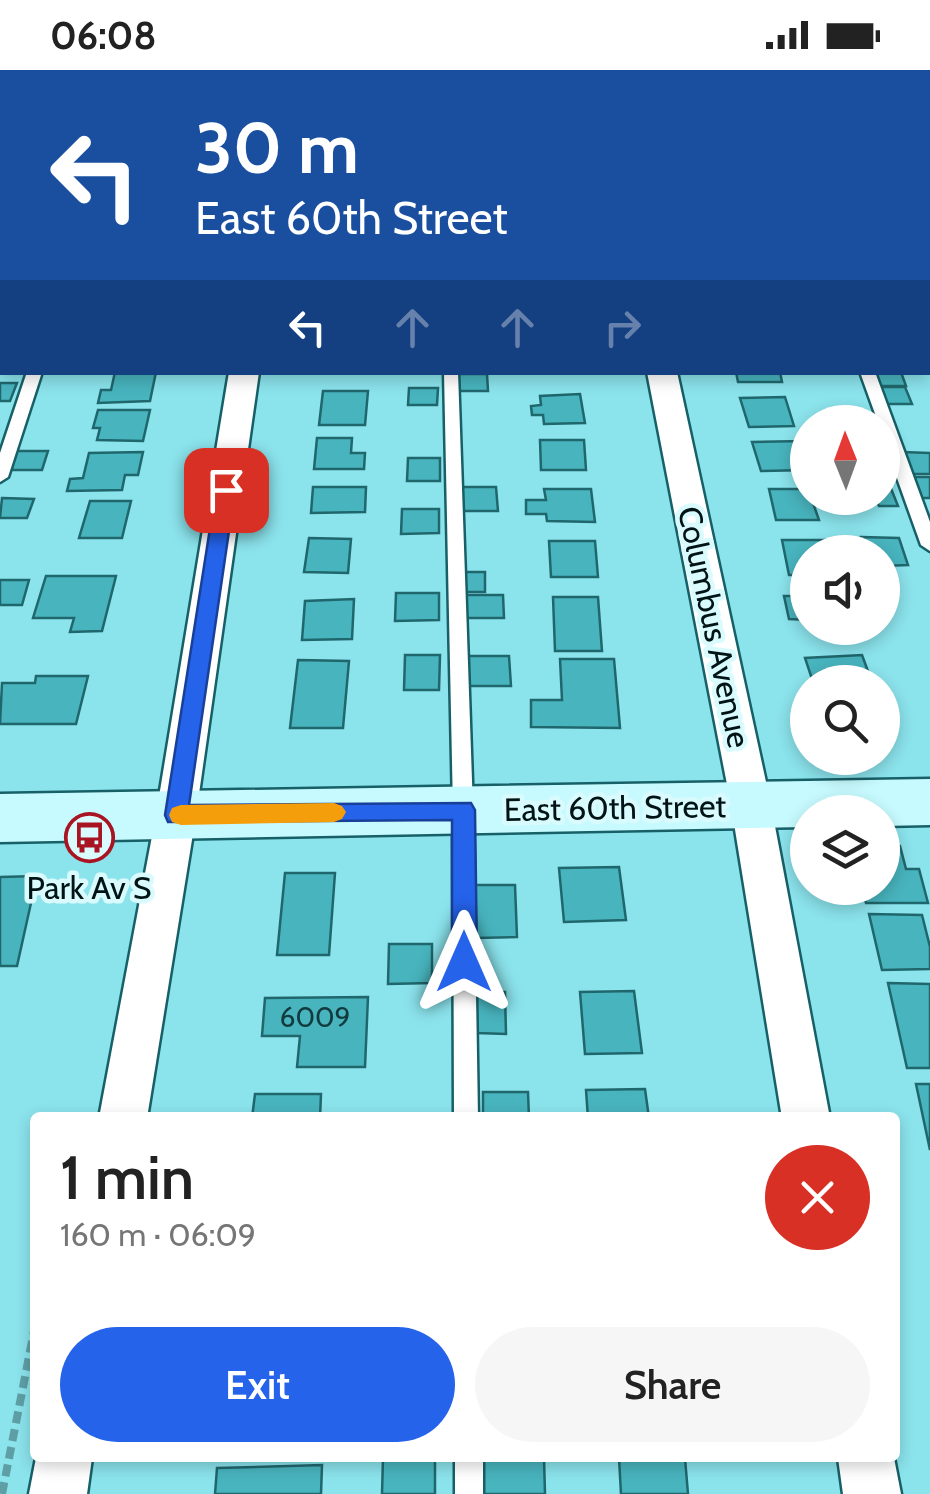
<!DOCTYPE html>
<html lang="en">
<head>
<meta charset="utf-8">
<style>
	body { margin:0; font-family:Cabin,sans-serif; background:#f6f6f6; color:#222; height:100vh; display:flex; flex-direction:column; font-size:38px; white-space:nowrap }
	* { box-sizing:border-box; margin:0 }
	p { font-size:32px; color:#767676 }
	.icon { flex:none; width:55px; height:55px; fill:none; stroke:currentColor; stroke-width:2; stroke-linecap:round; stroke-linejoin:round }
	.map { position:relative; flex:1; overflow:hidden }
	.details { position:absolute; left:30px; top:1042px; width:870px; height:350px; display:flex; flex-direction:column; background:#fff; border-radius:10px; box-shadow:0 5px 15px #0003 }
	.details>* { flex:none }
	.guide { position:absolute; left:0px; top:0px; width:930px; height:305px; box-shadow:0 5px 15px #0003; background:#1a4fa0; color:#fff; overflow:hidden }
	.needle { width:65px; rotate:359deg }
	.buttons { position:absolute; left:790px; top:335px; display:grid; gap:20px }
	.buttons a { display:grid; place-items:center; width:110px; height:110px; border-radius:50%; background:#fff; box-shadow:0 5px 15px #0003; font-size:50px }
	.pin { position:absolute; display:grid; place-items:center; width:85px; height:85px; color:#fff; margin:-42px; border-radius:20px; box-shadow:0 5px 15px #0006 }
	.me { position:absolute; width:110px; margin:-55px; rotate:0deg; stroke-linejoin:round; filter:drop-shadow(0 0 8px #0008) }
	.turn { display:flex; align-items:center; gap:35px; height:210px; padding:0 30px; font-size:45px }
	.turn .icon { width:130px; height:130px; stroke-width:2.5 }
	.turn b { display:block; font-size:70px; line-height:85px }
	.lanes { display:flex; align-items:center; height:95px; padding:0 30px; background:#0003; justify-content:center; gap:50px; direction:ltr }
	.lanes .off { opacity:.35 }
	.round { display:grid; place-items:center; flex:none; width:105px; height:105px; border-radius:52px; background:#f6f6f6 }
	.summary { display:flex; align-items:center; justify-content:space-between; height:170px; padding:0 30px }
	h1 { font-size:60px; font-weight:600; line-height:75px }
	.action { display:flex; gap:20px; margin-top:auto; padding:20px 30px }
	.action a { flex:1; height:115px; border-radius:60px; background:#2563eb; color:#fff; font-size:40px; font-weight:600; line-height:115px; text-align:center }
	.action a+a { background:#f6f6f6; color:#222 }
	.status { display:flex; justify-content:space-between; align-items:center; height:70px; padding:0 50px; background:#fff; direction:ltr }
	.status svg { height:28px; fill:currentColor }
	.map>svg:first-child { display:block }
</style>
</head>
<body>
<div class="status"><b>06:08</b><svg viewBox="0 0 49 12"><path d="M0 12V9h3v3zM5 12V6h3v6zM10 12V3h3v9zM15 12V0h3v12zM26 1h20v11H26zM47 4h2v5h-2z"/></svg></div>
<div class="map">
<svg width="930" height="1424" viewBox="0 0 930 1424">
	<rect width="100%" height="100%" fill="#8be3ec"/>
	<g fill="#48b4be" stroke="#20676d" stroke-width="2.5">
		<polygon points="115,302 156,302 150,331 98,333 101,320 111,320"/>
		<polygon points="736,302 780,302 782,312 738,312"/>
		<polygon points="873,302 901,302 906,316 877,316"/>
		<polygon points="458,304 487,304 488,321 458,321"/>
		<polygon points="0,313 17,313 10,331 0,331"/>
		<polygon points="878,317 905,317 912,334 884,334"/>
		<polygon points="409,318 438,318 437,335 408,335"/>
		<polygon points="323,321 368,321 365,355 319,355"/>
		<polygon points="580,324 585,353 544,354 543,345 532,345 531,336 541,335 540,326"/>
		<polygon points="785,327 794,356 749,357 740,328"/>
		<polygon points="98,340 150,340 143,371 97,370 100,358 93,358"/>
		<polygon points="317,368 352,368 351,383 365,383 364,399 314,399"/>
		<polygon points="540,370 584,370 586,400 541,400"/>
		<polygon points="805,371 808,400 761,401 752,372"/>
		<polygon points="17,381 48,381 42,400 10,400"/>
		<polygon points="143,382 138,405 125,405 122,420 67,421 70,409 83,408 89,383"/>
		<polygon points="902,382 930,383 930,404 908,404"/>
		<polygon points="408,388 440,388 440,411 407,411"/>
		<polygon points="908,407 930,407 930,428 915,428"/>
		<polygon points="882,416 890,416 898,436 879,436 875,428 882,428"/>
		<polygon points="313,417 366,417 365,442 311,443"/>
		<polygon points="461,417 496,417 498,441 462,441"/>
		<polygon points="544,419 591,419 595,452 547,451 546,444 526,444 526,430 546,430"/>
		<polygon points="769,419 808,419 819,450 776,450"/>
		<polygon points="2,428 34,429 27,448 0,448"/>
		<polygon points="90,431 131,431 122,468 79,468"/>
		<polygon points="402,439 439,439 439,463 401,464"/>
		<polygon points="861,467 899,468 908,495 882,496 882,482 865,482"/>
		<polygon points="309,468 351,469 348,503 304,502"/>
		<polygon points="782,470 833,470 836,482 808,482 808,505 789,505"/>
		<polygon points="549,471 595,471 598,507 551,507"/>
		<rect x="464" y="502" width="21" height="20"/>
		<polygon points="46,506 116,506 102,561 70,562 74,548 33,548"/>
		<polygon points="0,510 29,510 22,535 0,535"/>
		<polygon points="396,523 439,523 439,550 395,551"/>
		<polygon points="464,525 503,525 504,548 464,548"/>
		<polygon points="784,526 808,526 808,550 789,549"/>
		<polygon points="553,527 598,527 602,581 555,581"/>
		<polygon points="354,529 352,569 302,570 305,531"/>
		<polygon points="405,585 440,585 439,620 404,620"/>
		<polygon points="862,585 872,612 813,612 805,588"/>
		<polygon points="466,586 509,586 511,616 466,616"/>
		<polygon points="560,589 614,589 620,658 531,657 531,630 562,630"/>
		<polygon points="298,590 349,591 343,658 290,658"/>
		<polygon points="36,606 88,606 76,654 0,654 2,613 35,613"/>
		<polygon points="882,776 900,776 906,799 919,799 928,833 866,833 862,818 882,818"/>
		<polygon points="619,797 626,850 564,852 559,798"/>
		<polygon points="285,803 335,803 329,885 277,885"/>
		<polygon points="37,806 17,896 0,896 0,807"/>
		<polygon points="475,815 515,815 517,867 476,868"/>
		<polygon points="869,844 922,845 930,877 930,899 882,900"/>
		<polygon points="389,874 432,874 432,913 388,914"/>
		<polygon points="888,913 930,914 930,998 907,998"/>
		<polygon points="634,921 642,983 585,984 580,922"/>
		<polygon points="476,922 505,922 506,964 477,963"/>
		<polygon points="368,927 365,997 297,997 300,966 262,966 265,928"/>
		<polygon points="916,1014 930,1014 930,1080"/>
		<polygon points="645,1019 649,1048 588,1048 586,1020"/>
		<polygon points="483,1022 528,1022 529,1048 483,1048"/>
		<polygon points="255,1024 321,1024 320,1048 252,1048"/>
		<polygon points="383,1388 435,1388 435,1424 382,1424"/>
		<polygon points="473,1388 544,1388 545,1424 473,1424"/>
		<polygon points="619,1388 685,1388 688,1424 621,1424"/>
		<polygon points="322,1395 321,1424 215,1424 217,1398"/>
	</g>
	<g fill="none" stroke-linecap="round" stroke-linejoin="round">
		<defs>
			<g id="lane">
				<polygon points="435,0 447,0 447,2 436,2"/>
				<polygon points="755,0 767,0 768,2 757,2"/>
				<polygon points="27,302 42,302 8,407 0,412 0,383"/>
				<polygon points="444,302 458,302 473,740 478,1048 454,1048 453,740"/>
				<polygon points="860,302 875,302 930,452 930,481 921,475 882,366 882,352 878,352"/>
				<rect x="455" y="1388" width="28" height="36"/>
			</g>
			<g id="street">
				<polygon points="589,0 611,0 612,2 590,2"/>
				<rect x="0" y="92" width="2" height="14"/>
				<polygon points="930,117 930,133 928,133 928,118"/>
				<polygon points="229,302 259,302 196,745 147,1048 99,1048 156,745"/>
				<polygon points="647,302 677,302 771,735 830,1048 782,1048 731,735"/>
				<polygon points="36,1388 92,1388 87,1424 29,1424"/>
				<polygon points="838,1388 894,1388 901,1424 843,1424"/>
			</g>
			<polygon id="secondary" points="930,709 930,755 882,756 882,742 808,742 808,757 0,772 0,724"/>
		</defs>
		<use href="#lane" stroke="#176067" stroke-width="5"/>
		<use href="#street" stroke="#176067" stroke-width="5"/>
		<use href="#secondary" stroke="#176067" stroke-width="5"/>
		<polyline stroke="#5e9fa6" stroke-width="8" stroke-dasharray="12 6" stroke-linecap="butt" points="2,1424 35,1256"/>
		<use href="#lane" fill="#fff" fill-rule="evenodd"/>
		<use href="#street" fill="#fff" fill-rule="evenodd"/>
		<use href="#secondary" fill="#c6fafe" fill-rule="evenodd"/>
	</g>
	<polygon fill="#2563eb" stroke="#184099" stroke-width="2.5" points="226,414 235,420 189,735 471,733 475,740 477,892 473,900 464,903 456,900 452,892 452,750 168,752 165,745 216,420"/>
	<polygon fill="#f59e0b" points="334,733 342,736 346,742 342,749 334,752 181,755 172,752 169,745 172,738 181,735"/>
	<defs>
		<symbol id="bus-ring" viewBox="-11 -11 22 22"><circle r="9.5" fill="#d9fbfe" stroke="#a91423" stroke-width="1.5"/><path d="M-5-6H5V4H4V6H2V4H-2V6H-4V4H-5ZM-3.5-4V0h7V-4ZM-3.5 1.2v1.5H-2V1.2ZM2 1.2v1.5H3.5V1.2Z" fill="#a91423"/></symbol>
	</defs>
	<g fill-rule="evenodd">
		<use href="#bus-ring" x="62" y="740" width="55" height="55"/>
	</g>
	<g text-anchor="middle" stroke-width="9" stroke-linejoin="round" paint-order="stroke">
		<g font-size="28" fill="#123b3f">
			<text x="315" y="957">6009</text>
		</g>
		<g font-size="32" fill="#001315" stroke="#d9fbfe">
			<text transform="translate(714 557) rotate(78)" y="11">Columbus Avenue</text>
			<text transform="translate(615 738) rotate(-1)" y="11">East 60th Street</text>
		</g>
		<g font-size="32" fill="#001315" stroke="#d9fbfe">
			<text x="89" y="829">Park Av S</text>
		</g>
	</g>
</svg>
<div class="buttons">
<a><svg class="needle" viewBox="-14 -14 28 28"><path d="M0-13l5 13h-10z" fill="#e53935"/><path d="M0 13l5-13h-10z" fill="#767676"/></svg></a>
<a><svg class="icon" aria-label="sound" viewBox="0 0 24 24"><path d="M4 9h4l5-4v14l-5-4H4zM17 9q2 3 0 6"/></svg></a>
<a><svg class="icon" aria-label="search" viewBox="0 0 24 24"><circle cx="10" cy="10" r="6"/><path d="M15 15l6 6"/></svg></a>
<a><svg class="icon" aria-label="layers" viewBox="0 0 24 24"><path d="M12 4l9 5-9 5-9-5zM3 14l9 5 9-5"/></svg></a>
</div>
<div class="pin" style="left:226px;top:420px;background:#d93025"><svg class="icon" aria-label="arrive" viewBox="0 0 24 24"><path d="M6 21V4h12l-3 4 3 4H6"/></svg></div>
<svg class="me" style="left:464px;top:892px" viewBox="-20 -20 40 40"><path d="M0-17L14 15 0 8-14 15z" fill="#2563eb" stroke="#fff" stroke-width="4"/></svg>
<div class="guide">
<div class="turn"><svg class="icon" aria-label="left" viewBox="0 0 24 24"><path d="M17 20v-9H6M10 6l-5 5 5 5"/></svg><div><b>30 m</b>East 60th Street</div></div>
<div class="lanes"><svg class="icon" aria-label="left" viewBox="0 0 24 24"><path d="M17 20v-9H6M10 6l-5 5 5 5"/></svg><svg class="icon off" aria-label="ahead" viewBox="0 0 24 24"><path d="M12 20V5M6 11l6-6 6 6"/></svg><svg class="icon off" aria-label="ahead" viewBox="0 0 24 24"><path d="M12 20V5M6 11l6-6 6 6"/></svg><svg class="icon off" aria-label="right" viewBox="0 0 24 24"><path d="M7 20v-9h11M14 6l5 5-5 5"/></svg></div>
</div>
<section class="details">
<div class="summary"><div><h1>1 min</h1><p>160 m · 06:09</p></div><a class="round" style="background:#d93025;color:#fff"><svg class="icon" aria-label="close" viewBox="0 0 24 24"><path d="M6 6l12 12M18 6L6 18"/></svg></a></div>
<div class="action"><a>Exit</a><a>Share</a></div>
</section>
</div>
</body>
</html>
